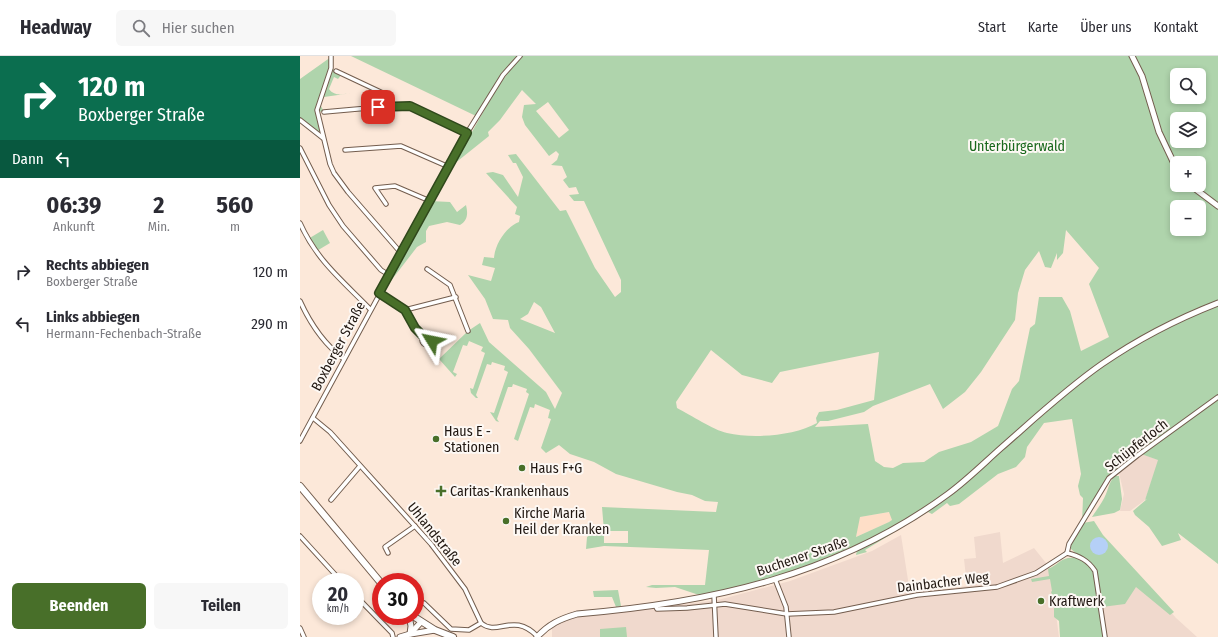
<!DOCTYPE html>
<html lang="de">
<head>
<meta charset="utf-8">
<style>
	body { margin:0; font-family:"Fira Sans Condensed",sans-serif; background:#f7f7f7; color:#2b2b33; height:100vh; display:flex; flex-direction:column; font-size:15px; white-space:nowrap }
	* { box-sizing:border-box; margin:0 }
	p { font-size:13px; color:#7c7c81 }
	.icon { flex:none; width:22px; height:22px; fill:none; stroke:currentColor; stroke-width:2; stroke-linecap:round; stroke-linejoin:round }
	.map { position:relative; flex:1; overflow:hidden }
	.details { display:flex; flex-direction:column; background:#fff; width:300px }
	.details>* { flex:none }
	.hud { background:#0b6e4f; color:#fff; overflow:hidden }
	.fabs { position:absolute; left:870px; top:12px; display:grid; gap:8px }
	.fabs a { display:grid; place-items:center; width:36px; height:36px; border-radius:6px; background:#fff; box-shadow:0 2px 6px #0003; font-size:20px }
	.speed { position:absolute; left:12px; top:517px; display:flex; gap:8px; font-size:20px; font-weight:700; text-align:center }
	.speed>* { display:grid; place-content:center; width:52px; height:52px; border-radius:50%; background:#fff; box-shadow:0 2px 6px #0003; line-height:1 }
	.speed small { font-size:10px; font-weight:400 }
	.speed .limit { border:6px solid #d22; background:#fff; color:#111 }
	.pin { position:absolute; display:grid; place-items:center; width:34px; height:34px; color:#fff; margin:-17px; border-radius:8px; box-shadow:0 2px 6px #0006 }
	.me { position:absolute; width:44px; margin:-22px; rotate:305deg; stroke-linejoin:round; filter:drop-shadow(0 0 3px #0008) }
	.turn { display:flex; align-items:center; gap:14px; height:84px; padding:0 12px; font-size:18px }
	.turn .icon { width:52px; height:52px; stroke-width:2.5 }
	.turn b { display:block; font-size:28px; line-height:34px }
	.then { display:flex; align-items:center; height:38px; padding:0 12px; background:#0003; gap:8px; font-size:15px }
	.eta { display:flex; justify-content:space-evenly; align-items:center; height:68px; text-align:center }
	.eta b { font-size:24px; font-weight:700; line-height:28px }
	.cta { display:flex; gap:8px; margin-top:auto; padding:8px 12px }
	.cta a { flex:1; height:46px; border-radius:6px; background:#486f29; color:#fff; font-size:16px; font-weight:700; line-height:46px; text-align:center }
	.cta a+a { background:#f7f7f7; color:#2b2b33 }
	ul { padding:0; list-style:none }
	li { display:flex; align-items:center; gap:12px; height:52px; padding:0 12px }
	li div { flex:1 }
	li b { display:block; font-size:15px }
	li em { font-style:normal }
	header { display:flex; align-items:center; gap:24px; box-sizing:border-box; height:56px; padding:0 20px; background:#fff; border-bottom:1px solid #e1e1e2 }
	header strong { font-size:19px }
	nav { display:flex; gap:22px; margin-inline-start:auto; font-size:14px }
	.search { width:280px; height:36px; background:#f7f7f7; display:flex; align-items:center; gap:10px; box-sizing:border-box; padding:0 14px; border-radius:6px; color:#7c7c81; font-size:15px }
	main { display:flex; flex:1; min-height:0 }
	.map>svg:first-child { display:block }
</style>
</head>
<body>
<header>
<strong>Headway</strong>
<div class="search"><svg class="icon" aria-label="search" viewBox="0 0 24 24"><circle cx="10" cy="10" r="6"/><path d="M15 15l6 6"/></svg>Hier suchen</div>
<nav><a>Start</a><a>Karte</a><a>Über uns</a><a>Kontakt</a></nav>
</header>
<main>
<section class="details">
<div class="hud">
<div class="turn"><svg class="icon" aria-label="right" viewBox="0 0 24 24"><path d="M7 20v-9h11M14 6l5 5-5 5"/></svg><div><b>120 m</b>Boxberger Straße</div></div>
<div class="then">Dann<svg class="icon" aria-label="left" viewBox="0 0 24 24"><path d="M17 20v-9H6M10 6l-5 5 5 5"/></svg></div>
</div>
<div class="eta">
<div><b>06:39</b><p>Ankunft</p></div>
<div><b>2</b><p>Min.</p></div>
<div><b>560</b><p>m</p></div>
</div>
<ul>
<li><svg class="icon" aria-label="right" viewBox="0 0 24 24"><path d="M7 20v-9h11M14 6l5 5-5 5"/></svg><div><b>Rechts abbiegen</b><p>Boxberger Straße</p></div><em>120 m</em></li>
<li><svg class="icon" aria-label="left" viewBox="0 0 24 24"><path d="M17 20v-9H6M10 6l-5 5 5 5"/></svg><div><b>Links abbiegen</b><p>Hermann-Fechenbach-Straße</p></div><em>290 m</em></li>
</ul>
<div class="cta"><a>Beenden</a><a>Teilen</a></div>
</section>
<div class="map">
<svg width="918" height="581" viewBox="0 0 918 581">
	<rect width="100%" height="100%" fill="#fce8d9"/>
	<g fill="#f0d9cd">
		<polygon points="841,398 859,404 845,444 830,455 820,455 824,438 819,417"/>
		<polygon points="700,476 703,507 734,492 750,512 759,581 252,581 252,572 272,562 418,544 490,525 572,495 601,479 610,537 667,530 664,503 676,502 674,481"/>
		<polygon points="842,524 876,562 897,581 801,581 796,544"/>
	</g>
	<polygon fill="#fedec7" points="590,456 592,464 589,466 556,481 559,461"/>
	<g fill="#afd4ac" fill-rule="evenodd">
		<path d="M51 0H918V508L878 477 881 484 862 490 849 471 835 459 833 455 847 443 845 444 858 404 841 398 870 375 828 404 809 422 783 467 794 465 803 479 874 556 870 559 836 531 825 548 802 551 805 581H760L759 565 754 561V546H751V542L753 541 751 536 752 535 750 523 732 526 731 523 749 520 748 513C758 509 762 500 775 502L778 499 771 493V488L782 467 783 442 780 439 778 430 781 418 772 363 744 367 727 391 725 401 716 411 698 418 659 448 650 450 647 447 632 458 628 456 565 494 567 496 556 499 557 494 514 511 414 539V536L399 539 375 531 356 532 346 531 352 529H405L409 494 304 490 286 493 287 481 293 477 304 478V487H328V475H304L302 451 416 456 418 446 405 445 392 439 377 436 316 418 294 406 270 398 259 389 246 397 241 392 251 363 248 362 250 354 235 348 234 352 230 351 218 385 214 383 229 338 226 336 227 333 213 328 212 331H208L197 363 199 366 196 365 190 356 194 357 208 316 204 314 205 310 192 306 191 309 187 308 176 339 178 342H176L171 337 170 332 173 333 185 297 181 295 183 291 169 285 167 290 163 289 153 316 157 318 155 321 139 303 168 275 180 267 189 286 246 336 255 353 262 337 229 293 210 272 208 264 193 263 185 243 168 219 191 225 195 212 182 209 184 201 194 202C195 188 206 171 219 166L220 160 215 158 217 151 186 117 193 116 203 119 218 141 223 121 216 107H213L208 99 216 98 260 155 266 154 295 212 315 241 321 236V224L284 145H274L269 139 279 138 276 131 269 132 263 124 267 121 262 110 251 109 257 104 259 98 256 95 249 100 225 69 222 61 224 49 236 48 222 34 200 64 188 76 189 80 154 108 196 33 219 2 203 19 176 60ZM877 19H899V41H877ZM248 46 269 74 259 82 236 55ZM877 63H899V85H877ZM877 107H899V129H877ZM877 151H899V173H877ZM766 174 799 212 789 228 809 281 781 295 770 255 762 241H739L735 268 730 272 719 325 712 333 698 370 671 386 639 396 624 406 603 407 593 412 584 411 575 405 568 368 515 371 520 365H528L564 356 573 350 630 328 643 353 665 336 681 316 715 264 718 237 725 214 739 195 745 211 751 212 757 197V204L763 197ZM234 246 241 251 255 277 220 263 228 258ZM411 294 442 319 472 327 480 316 579 296 574 344 537 354 519 356 516 362 517 367C494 380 453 383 427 377 413 374 391 359 377 352L376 346ZM589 456 592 464 589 466 556 481 560 461Z"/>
		<path d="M31 1V12L42 18 38 23 34 21 29 33C35 41 43 38 52 37L24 41 20 48 24 56 17 55 24 82 0 64V23Z"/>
		<path d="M130 145 150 146 157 156 166 149C168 157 168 164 160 169L147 166 129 170 126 175V186L117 191 87 230 129 156 128 149Z"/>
		<polygon points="23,174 30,187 15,196 8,183"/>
		<path d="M815 420H819L822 443 820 454 814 457 792 461C797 453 803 446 806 438 809 431 809 426 815 420Z"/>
		<polygon points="318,534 321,550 316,551 312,541 294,541 293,535"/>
		<polygon points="326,571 327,581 300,581 300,573"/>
	</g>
	<circle fill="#b5d0f7" cx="799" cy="490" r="9"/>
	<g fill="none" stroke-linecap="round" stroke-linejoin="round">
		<defs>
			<g id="street">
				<polyline points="31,0 31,12 17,54 30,108 34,117 48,136 101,197"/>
				<polyline points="36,15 87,39 91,50 110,50 167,77"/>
				<polyline points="24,56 91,50"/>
				<polyline points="0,64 23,82"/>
				<polyline points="0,92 29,149 43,170 81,214 89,219"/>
				<polyline points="45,94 101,90 149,111"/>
				<polyline points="86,148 75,132 95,130 130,145"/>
				<path d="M0 167C17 205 43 225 70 253"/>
				<polyline points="127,213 150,229 168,275"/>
				<polyline points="79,237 105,254 115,272 123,281"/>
				<path d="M0 245C10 267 25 289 44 303"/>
				<polyline points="105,254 156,241"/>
				<circle cx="127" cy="284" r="5"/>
				<path d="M13 362 30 376 131 488 165 533 181 567C198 581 213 555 238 581"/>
				<polyline points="0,385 167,77 203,19 220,0"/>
				<polyline points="31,444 60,410"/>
				<polyline points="0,480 42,526"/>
				<polyline points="88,497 85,491 115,470"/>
				<polyline points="767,497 769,488 809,422 838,399 918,341"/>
				<polyline points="475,523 486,551 489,581"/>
				<polyline points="55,539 92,577 93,581"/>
				<polyline points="414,539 416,581"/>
				<polyline points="124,547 151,573 169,574 181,567"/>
				<path d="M355 549 357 553 387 552 425 548 487 558 534 556 617 539 697 531 736 517 767 497C779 500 788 504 795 515L805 581"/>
				<polyline points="0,572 4,581"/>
			</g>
			<g id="secondary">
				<polyline points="832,0 842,20 859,76 877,114"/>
				<polyline points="890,129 918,150"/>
				<polyline points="109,560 111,570 110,578"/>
				<polyline points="111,578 135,574"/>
				<polyline points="100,581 110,578 121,566"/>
				<path d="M237 581C249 568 260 563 277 558 411 547 538 519 648 438 667 424 683 408 701 392 733 364 766 333 802 308 838 283 877 263 918 247"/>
			</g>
			<g id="primary">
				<polyline points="0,430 81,527"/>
				<polyline points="113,560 135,574 153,581"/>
			</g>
		</defs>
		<use href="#street" stroke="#735d4e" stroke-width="5.5"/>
		<use href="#secondary" stroke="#735d4e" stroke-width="7"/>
		<use href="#primary" stroke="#735d4e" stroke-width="8"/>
		<use href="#street" stroke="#fff" stroke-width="3.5"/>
		<use href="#secondary" stroke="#fff" stroke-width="5"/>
		<use href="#primary" stroke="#fff" stroke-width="6"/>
	</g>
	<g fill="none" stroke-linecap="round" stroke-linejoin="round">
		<defs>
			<polyline id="route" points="78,51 110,50 167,77 79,237 105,254 115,272 123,280 129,280 132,285"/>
		</defs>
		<use href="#route" stroke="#2f481b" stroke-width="10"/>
		<use href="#route" stroke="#486f29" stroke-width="7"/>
	</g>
	<g fill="#486f29" stroke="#fdf8f4" stroke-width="1.5">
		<circle cx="136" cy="383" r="4"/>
		<circle cx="222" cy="412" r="4"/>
		<path d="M139 429h4v4h4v4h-4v4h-4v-4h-4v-4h4z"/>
		<circle cx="206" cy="465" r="4"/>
		<circle cx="741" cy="545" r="4"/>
	</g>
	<g text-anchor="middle" stroke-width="4" stroke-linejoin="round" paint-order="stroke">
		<g font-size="14" fill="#19681c" stroke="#fdf8f4">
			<text x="717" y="95">Unterbürgerwald</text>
		</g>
		<g font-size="14" fill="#201711" stroke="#fdf8f4">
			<text transform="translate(38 290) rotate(-62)" y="5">Boxberger Straße</text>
			<text transform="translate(836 389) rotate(-38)" y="5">Schüpferloch</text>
			<text transform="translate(135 478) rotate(51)" y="5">Uhlandstraße</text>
			<text transform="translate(502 500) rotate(-19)" y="5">Buchener Straße</text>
			<text transform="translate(643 526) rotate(-7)" y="5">Dainbacher Weg</text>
		</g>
		<g font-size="14" fill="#201711" stroke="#fdf8f4" text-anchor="start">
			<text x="144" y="380">Haus E -<tspan x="144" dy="16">Stationen</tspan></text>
			<text x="230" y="417">Haus F+G</text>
			<text x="150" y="440">Caritas-Krankenhaus</text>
			<text x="214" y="462">Kirche Maria<tspan x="214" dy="16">Heil der Kranken</tspan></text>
			<text x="749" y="550">Kraftwerk</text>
		</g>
	</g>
</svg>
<div class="fabs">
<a><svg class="icon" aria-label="search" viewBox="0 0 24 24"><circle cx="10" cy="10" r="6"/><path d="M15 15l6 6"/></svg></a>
<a><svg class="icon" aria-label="layers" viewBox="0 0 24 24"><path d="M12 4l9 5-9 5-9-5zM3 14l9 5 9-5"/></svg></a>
<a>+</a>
<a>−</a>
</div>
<div class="speed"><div>20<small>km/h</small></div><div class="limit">30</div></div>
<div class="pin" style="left:78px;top:51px;background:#d93025"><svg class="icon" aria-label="arrive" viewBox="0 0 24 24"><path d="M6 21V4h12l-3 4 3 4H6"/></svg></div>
<svg class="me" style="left:132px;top:285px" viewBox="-20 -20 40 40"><path d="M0-17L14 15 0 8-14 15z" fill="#486f29" stroke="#fff" stroke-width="4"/></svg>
</div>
</main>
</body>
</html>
